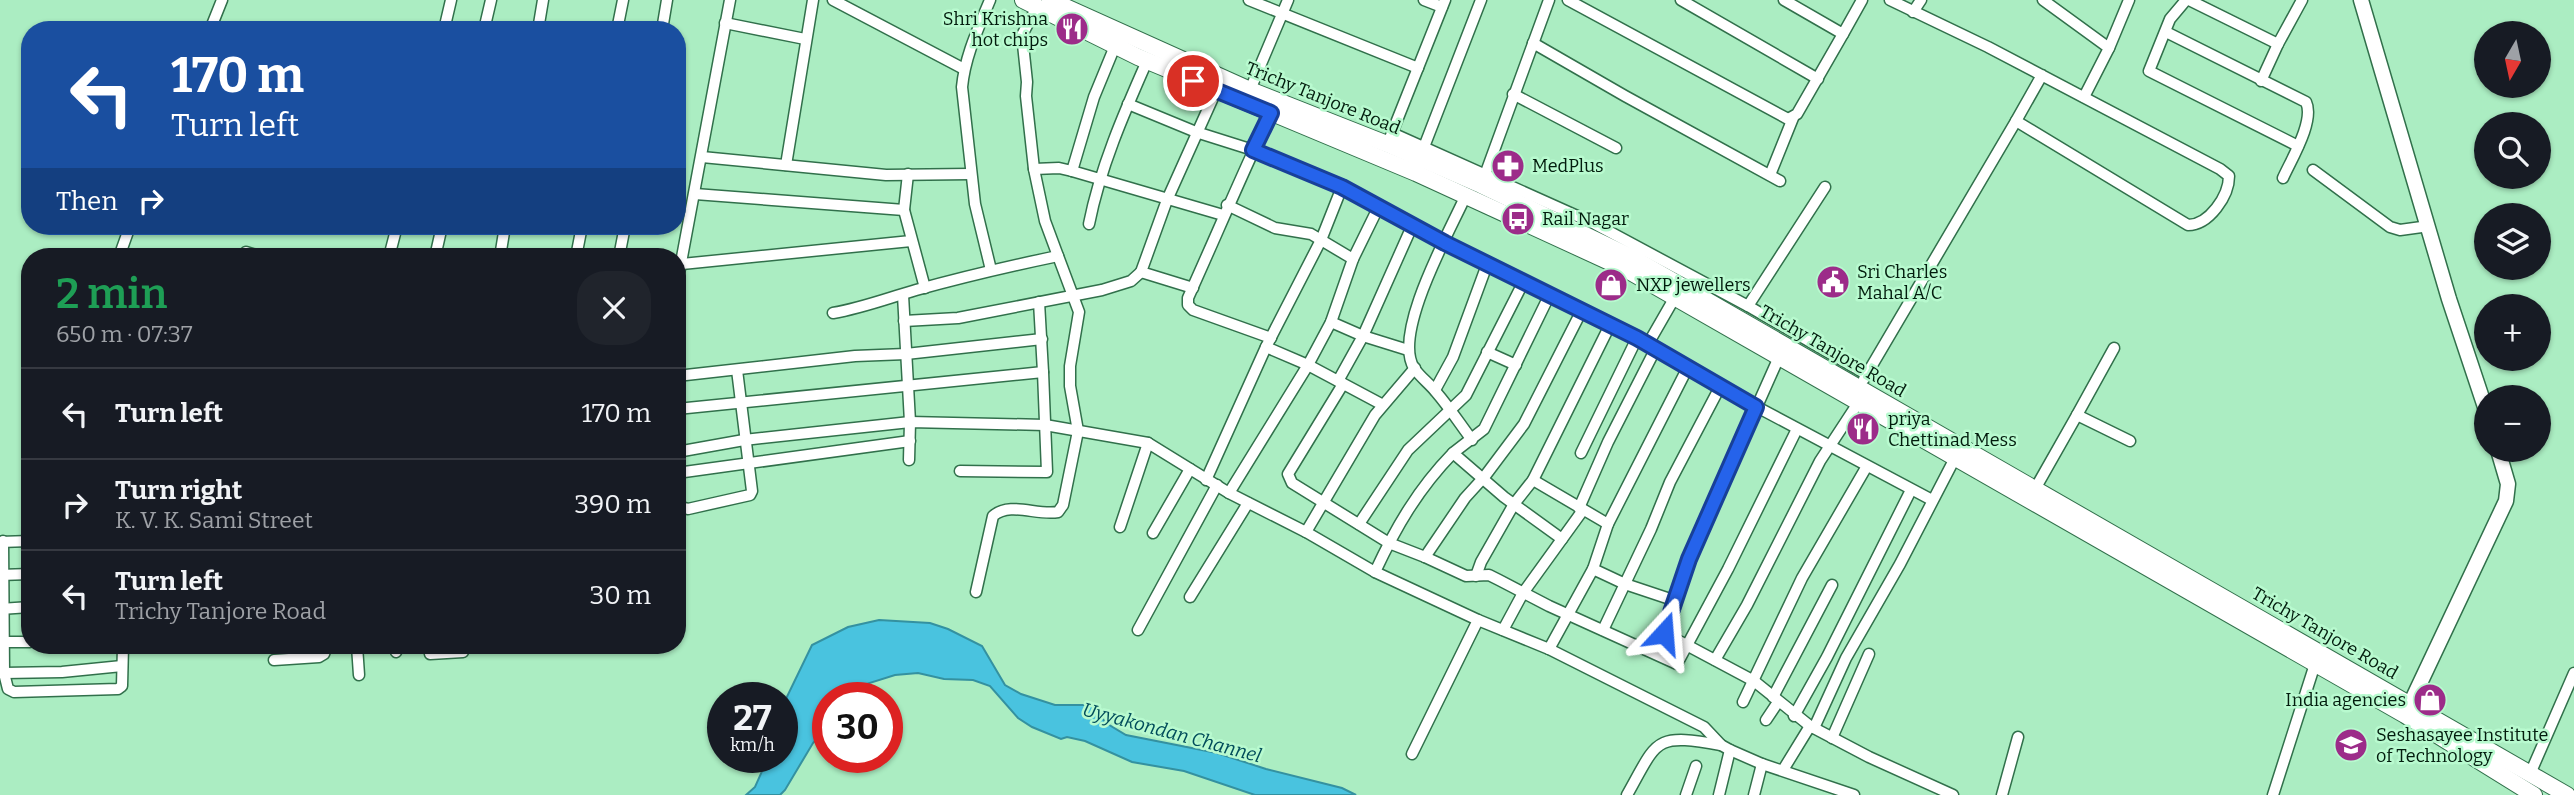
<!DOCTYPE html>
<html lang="en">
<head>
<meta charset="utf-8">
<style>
	body { margin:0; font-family:Bitter,serif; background:#20242c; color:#f1f3f6; height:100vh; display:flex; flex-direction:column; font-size:26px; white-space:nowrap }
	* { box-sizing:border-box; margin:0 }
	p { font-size:23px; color:#9ea1a6 }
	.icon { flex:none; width:38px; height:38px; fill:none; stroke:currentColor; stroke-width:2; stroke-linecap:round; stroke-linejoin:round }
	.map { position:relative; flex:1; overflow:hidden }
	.sheet { position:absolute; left:21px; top:248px; width:665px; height:406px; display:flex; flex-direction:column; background:#171b24; border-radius:28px; box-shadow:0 2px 5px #0004 }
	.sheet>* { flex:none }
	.guide { position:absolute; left:21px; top:21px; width:665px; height:214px; border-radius:28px; box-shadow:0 2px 5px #0004; background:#1a4fa0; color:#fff; overflow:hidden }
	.needle { width:46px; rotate:189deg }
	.controls { position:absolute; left:2474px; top:21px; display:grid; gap:14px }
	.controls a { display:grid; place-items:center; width:77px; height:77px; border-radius:50%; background:#171b24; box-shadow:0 2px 5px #0004; font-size:35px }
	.speed { position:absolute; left:707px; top:682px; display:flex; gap:14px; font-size:35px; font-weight:700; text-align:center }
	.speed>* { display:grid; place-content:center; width:91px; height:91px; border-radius:50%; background:#171b24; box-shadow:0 2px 5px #0004; line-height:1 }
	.speed small { font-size:18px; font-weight:400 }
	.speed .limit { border:10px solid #d22; background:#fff; color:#111 }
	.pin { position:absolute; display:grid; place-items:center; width:60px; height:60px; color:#fff; margin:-30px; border:4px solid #fff; border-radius:50%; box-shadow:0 2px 7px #0007 }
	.me { position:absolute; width:77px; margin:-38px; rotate:19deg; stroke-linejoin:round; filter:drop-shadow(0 0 5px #0008) }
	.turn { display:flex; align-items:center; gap:24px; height:147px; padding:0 35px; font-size:32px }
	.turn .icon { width:91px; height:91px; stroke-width:2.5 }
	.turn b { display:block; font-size:49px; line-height:60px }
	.then { display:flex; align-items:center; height:66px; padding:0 35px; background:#0003; gap:14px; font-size:26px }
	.round { display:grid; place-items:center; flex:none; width:74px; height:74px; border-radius:28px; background:#20242c }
	.summary { display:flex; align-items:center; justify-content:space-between; height:119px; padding:0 35px }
	h1 { font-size:42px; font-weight:600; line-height:52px; color:#1e9e55 }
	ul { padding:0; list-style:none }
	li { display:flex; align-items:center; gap:21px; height:91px; padding:0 35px; border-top:2px solid #363941 }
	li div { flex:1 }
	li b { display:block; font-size:26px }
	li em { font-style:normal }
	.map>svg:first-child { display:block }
</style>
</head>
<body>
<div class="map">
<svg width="2574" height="795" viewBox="0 0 2574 795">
	<rect width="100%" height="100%" fill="#abedc2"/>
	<polygon fill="#49c3df" stroke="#3491a0" stroke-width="2" points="879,620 930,623 948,629 982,646 1005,685 1021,694 1055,705 1092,705 1106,723 1126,735 1217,753 1266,769 1342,788 1356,795 1255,795 1184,771 1132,762 1085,741 1067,737 1061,739 1032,727 1018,718 990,686 973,680 944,679 918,673 895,675 863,685 851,698 828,698 828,727 813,743 785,790 780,795 746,795 755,787 768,758 782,758 782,707 812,645 848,627"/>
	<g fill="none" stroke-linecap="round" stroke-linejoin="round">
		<defs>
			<g id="minor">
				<polyline points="833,0 964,69"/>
				<path d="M990 0C978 29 965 56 962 87L975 204 991 270"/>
				<polyline points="1249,0 1418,68"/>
				<polyline points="1424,0 1442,7"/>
				<polyline points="1568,0 1788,119 1797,114 1843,34"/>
				<polyline points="1681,0 1818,79"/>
				<polyline points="1784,0 1843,34 1862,0"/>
				<path d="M1890 0 1988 47 2220 169 2229 176C2229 196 2209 225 2188 225L2016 121 2042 75"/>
				<polyline points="2043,0 2109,48 2084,97"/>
				<polyline points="2186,0 2170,19 2149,71 2298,146"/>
				<polyline points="2189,0 2278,44 2302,0"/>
				<polyline points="1913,12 1921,0"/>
				<polyline points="725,23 805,39"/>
				<polyline points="210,30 222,0"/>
				<polyline points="444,30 451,0"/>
				<polyline points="484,30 491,0"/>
				<polyline points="538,30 543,0"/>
				<polyline points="617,30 623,0"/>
				<polyline points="662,30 667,0"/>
				<path d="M2166 32 2306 102C2315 121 2291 160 2283 178"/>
				<polyline points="1533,43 1625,96 1780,181"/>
				<polyline points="2109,48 2129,0"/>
				<polyline points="2261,81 2278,44"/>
				<polyline points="1250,90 1288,0"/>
				<polyline points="1513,94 1616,148"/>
				<polyline points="1128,104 1196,132 1253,150 1342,187 1445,243 1631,335 1757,407 1932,500"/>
				<polyline points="1392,133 1595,224 1748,306 1866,374"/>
				<polyline points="1390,138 1445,0"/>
				<polyline points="1424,147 1481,0"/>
				<polyline points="702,157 886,175 971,174"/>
				<polyline points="786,165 813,0"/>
				<polyline points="1034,169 1059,168 1072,171 1223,215"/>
				<polyline points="2313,170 2390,227 2400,230 2429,226"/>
				<polyline points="1072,171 1094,97 1115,46"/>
				<polyline points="908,174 904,210 925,288"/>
				<polyline points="1485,175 1549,0"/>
				<polyline points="1770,175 1793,118"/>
				<polyline points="695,194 904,210"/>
				<path d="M1466 195C1450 231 1392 333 1414 368 1420 377 1430 384 1436 392 1449 407 1460 424 1472 440"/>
				<polyline points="1227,205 1275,228 1311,234 1353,259 1331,322 1308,365 1229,493"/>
				<path d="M1089 224C1100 168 1124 113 1147 61"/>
				<polyline points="246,252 263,257"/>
				<polyline points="119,257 130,226"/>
				<polyline points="389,257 397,226"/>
				<polyline points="435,257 442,226"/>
				<polyline points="500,257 505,226"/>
				<polyline points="576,257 582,226"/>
				<polyline points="619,257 625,226"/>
				<polyline points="1353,259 1379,206"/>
				<polyline points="682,264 911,241"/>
				<polyline points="677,284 730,0"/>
				<polyline points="1193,288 1141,272 1167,200 1216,91"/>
				<polyline points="1550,294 1484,429 1453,453 1504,497 1562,539"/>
				<polyline points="903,295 910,422 909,460"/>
				<polyline points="1748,306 1825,187"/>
				<path d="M833 313C862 308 888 298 916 290 963 277 1010 266 1058 256L1045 221 1034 169 1026 96 1027 82 1022 35 1037 7"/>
				<polyline points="904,321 958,318 1102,290 1131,281 1141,272"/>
				<polyline points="1331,322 1363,336 1338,381"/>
				<path d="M1271 338 1193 310 1188 305V298C1216 236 1242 174 1271 113"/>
				<polyline points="1648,344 1675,297"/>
				<polyline points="1266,347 1308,365 1383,405"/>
				<polyline points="1408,350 1363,336 1413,224"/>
				<polyline points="1487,352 1516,365"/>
				<polyline points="1779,357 1689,559 1664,633 1754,681 1810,726 1869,757 1953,795"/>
				<polyline points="677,376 855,356 906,354 1042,339"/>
				<polyline points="1864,379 2016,121"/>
				<polyline points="1343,384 1288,474 1292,483 1389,543 1425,557 1466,576 1489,575 1499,580 1549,606 1677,664 1728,569 1797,429"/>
				<polyline points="1435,390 1453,357 1488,262"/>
				<polyline points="677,409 1043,372 1039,302"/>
				<polyline points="2077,415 2114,348"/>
				<polyline points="677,452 744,440 910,422 1045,425 1148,443 1229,493 1306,532 1375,572 1478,620 1549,649 1704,727 1721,745 1730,750 1762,764 1854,795"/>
				<polyline points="1581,453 1637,338"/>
				<polyline points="960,471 1047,472 1043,372"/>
				<polyline points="677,473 910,441"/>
				<polyline points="1206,480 1266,347 1321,240 1342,187"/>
				<polyline points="1533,480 1608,524 1688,367"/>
				<polyline points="2035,489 2077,415 2130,441"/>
				<polyline points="677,494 681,507 688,509 750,495 752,491 737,370"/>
				<polyline points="1579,508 1608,442 1656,348"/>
				<polyline points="1359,524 1408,450 1466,395 1524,281"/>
				<polyline points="1120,527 1148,443"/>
				<polyline points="1306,532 1375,415 1415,368"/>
				<polyline points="1153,533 1190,469"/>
				<polyline points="3,541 4,673 8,689 14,692 118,689 122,686 123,646"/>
				<polyline points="0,542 30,541"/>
				<polyline points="1425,557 1465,498 1485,476 1524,424 1582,310"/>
				<polyline points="1593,569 1608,524"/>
				<path d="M1375 572C1396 527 1418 489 1453 453"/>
				<polyline points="0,575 30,574"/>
				<polyline points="1476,576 1481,562 1514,504 1533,480 1610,325"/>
				<path d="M976 592 993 516C1010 501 1037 516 1058 512L1063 505 1078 431 1070 386V366L1079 312 1058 256"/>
				<polyline points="1190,597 1248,503"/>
				<polyline points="0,609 30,607"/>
				<polyline points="1138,630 1217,485"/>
				<polyline points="1503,630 1523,593 1583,510"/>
				<polyline points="1603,630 1651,529 1670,482 1721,385"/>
				<polyline points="0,642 30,642"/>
				<polyline points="357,646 359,675"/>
				<polyline points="395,646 396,652"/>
				<polyline points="429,646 430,654 463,652 462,646"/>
				<polyline points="1549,649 1593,569 1625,584 1676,601"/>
				<polyline points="274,660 319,657 324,654 327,646"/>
				<polyline points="1715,660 1747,605 1820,461 1858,403"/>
				<polyline points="4,673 62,672 122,666"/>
				<polyline points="1773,697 1832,585"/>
				<polyline points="1743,702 1802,578 1867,466"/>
				<polyline points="1794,716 1827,657 1911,490"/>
				<polyline points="1766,720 1778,702"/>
				<polyline points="1814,728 1846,658 1900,564 1955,458"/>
				<polyline points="1832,738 1869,654"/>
				<polyline points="1412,754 1478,620"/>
				<polyline points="1783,770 1810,726"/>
				<polyline points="2530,774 2574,673"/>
				<path d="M1627 795C1658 740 1653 733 1721 745"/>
				<polyline points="1686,795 1696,766"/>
				<polyline points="1719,795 1730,750"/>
				<polyline points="1754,795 1762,764"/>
				<polyline points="2002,795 2018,737"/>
				<polyline points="2273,795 2315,664"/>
			</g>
			<g id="major">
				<polyline points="2361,0 2449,299 2487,413"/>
				<polyline points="2405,715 2506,501 2508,484 2498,450"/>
			</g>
			<g id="highway">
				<polyline points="1023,0 1138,57 1416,173 1627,270 2405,715 2534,795"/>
				<polyline points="1050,0 1250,90 1387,144 1481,185 1633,258 2567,795"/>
			</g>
		</defs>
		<use href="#minor" stroke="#31704b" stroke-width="13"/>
		<use href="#major" stroke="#31704b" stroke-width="17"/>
		<use href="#highway" stroke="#31704b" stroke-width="18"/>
		<use href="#minor" stroke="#fff" stroke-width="10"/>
		<use href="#major" stroke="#fff" stroke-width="14"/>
		<use href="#highway" stroke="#fff" stroke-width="16"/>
	</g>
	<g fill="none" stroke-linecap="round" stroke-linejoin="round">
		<defs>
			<polyline id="route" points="1193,81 1271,113 1253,150 1342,187 1445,243 1637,338 1756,407 1689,559 1664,633"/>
		</defs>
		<use href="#route" stroke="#184099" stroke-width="18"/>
		<use href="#route" stroke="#2563eb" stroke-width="12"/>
	</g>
	<defs>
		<symbol id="restaurant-disc" viewBox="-11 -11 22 22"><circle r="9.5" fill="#9c2c89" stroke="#b8facf"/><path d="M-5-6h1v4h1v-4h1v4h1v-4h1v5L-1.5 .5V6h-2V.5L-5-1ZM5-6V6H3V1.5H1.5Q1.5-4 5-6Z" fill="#fff"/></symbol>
		<symbol id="pharmacy-disc" viewBox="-11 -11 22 22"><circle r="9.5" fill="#9c2c89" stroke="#b8facf"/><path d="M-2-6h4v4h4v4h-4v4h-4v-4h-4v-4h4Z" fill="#fff"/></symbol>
		<symbol id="bus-disc" viewBox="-11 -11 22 22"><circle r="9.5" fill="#9c2c89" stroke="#b8facf"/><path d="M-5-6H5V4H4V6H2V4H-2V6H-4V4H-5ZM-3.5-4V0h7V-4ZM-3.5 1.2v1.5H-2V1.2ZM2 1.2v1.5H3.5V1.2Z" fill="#fff"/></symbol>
		<symbol id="civic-disc" viewBox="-11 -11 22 22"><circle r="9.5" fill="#9c2c89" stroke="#b8facf"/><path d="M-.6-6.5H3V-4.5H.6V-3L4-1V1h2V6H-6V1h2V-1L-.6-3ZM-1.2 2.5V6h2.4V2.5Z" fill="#fff"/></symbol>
		<symbol id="shop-disc" viewBox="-11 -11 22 22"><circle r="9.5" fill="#9c2c89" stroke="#b8facf"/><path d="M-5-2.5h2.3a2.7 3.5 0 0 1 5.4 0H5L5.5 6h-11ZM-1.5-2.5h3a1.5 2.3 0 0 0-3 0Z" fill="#fff"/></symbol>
		<symbol id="university-disc" viewBox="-11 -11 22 22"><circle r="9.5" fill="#9c2c89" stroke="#b8facf"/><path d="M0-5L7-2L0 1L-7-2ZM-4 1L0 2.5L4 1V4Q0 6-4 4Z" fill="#fff"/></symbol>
	</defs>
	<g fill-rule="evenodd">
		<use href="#restaurant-disc" x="1053" y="10" width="38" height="38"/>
		<use href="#pharmacy-disc" x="1489" y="147" width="38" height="38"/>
		<use href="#bus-disc" x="1499" y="200" width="38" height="38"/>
		<use href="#civic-disc" x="1814" y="263" width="38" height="38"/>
		<use href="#shop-disc" x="1592" y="266" width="38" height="38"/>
		<use href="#restaurant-disc" x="1844" y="410" width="38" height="38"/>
		<use href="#shop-disc" x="2411" y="681" width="38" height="38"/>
		<use href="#university-disc" x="2332" y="726" width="38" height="38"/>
	</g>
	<g text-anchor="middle" stroke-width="5" stroke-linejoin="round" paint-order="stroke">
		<g font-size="18" fill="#021c0d" stroke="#b8facf" text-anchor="start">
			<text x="1048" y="25" text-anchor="end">Shri Krishna<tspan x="1048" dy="21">hot chips</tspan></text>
			<text x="1532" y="172">MedPlus</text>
			<text x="1542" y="225">Rail Nagar</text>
			<text x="1857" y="278">Sri Charles<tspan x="1857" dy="21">Mahal A/C</tspan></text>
			<text x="1636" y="291">NXP jewellers</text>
			<text x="1888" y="425">priya<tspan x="1888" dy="21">Chettinad Mess</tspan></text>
			<text x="2406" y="706" text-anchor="end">India agencies</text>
			<text x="2376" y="741">Seshasayee Institute<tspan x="2376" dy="21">of Technology</tspan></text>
		</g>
		<g font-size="18" fill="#021c0d" stroke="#b8facf">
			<text transform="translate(1323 98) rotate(22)" y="6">Trichy Tanjore Road</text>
			<text transform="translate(1833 351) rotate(30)" y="6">Trichy Tanjore Road</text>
			<text transform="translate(2325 633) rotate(30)" y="6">Trichy Tanjore Road</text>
		</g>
		<g font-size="19" font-style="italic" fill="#004c5a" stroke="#b8facf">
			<text transform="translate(1172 732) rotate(15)" y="7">Uyyakondan Channel</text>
		</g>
	</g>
</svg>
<div class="controls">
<a><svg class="needle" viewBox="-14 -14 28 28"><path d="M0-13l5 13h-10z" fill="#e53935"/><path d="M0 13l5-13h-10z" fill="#9ea1a6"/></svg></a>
<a><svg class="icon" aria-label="search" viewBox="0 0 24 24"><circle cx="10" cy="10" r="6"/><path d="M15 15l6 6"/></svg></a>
<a><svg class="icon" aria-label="layers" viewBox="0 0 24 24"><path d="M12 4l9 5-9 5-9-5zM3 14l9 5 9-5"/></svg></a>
<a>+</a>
<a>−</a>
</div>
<div class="speed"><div>27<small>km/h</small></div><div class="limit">30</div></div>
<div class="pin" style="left:1193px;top:81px;background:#d93025"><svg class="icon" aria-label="arrive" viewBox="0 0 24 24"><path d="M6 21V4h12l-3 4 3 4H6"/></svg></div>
<svg class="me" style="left:1664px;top:633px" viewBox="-20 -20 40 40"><path d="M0-17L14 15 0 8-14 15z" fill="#2563eb" stroke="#fff" stroke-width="4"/></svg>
<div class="guide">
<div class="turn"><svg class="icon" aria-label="left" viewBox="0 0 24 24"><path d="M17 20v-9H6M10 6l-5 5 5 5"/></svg><div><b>170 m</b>Turn left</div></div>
<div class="then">Then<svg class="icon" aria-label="right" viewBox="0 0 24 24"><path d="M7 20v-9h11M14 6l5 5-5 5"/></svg></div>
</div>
<section class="sheet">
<div class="summary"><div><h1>2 min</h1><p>650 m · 07:37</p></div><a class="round"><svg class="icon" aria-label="close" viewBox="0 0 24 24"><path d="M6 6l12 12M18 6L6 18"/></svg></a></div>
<ul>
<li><svg class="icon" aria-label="left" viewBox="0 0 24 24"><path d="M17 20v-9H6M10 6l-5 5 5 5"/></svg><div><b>Turn left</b></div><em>170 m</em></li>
<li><svg class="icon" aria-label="right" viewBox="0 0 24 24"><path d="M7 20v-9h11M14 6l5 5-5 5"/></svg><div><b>Turn right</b><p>K. V. K. Sami Street</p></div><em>390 m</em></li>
<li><svg class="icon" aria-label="left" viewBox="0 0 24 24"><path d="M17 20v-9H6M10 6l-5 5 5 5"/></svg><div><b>Turn left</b><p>Trichy Tanjore Road</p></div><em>30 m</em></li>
</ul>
</section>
</div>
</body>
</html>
